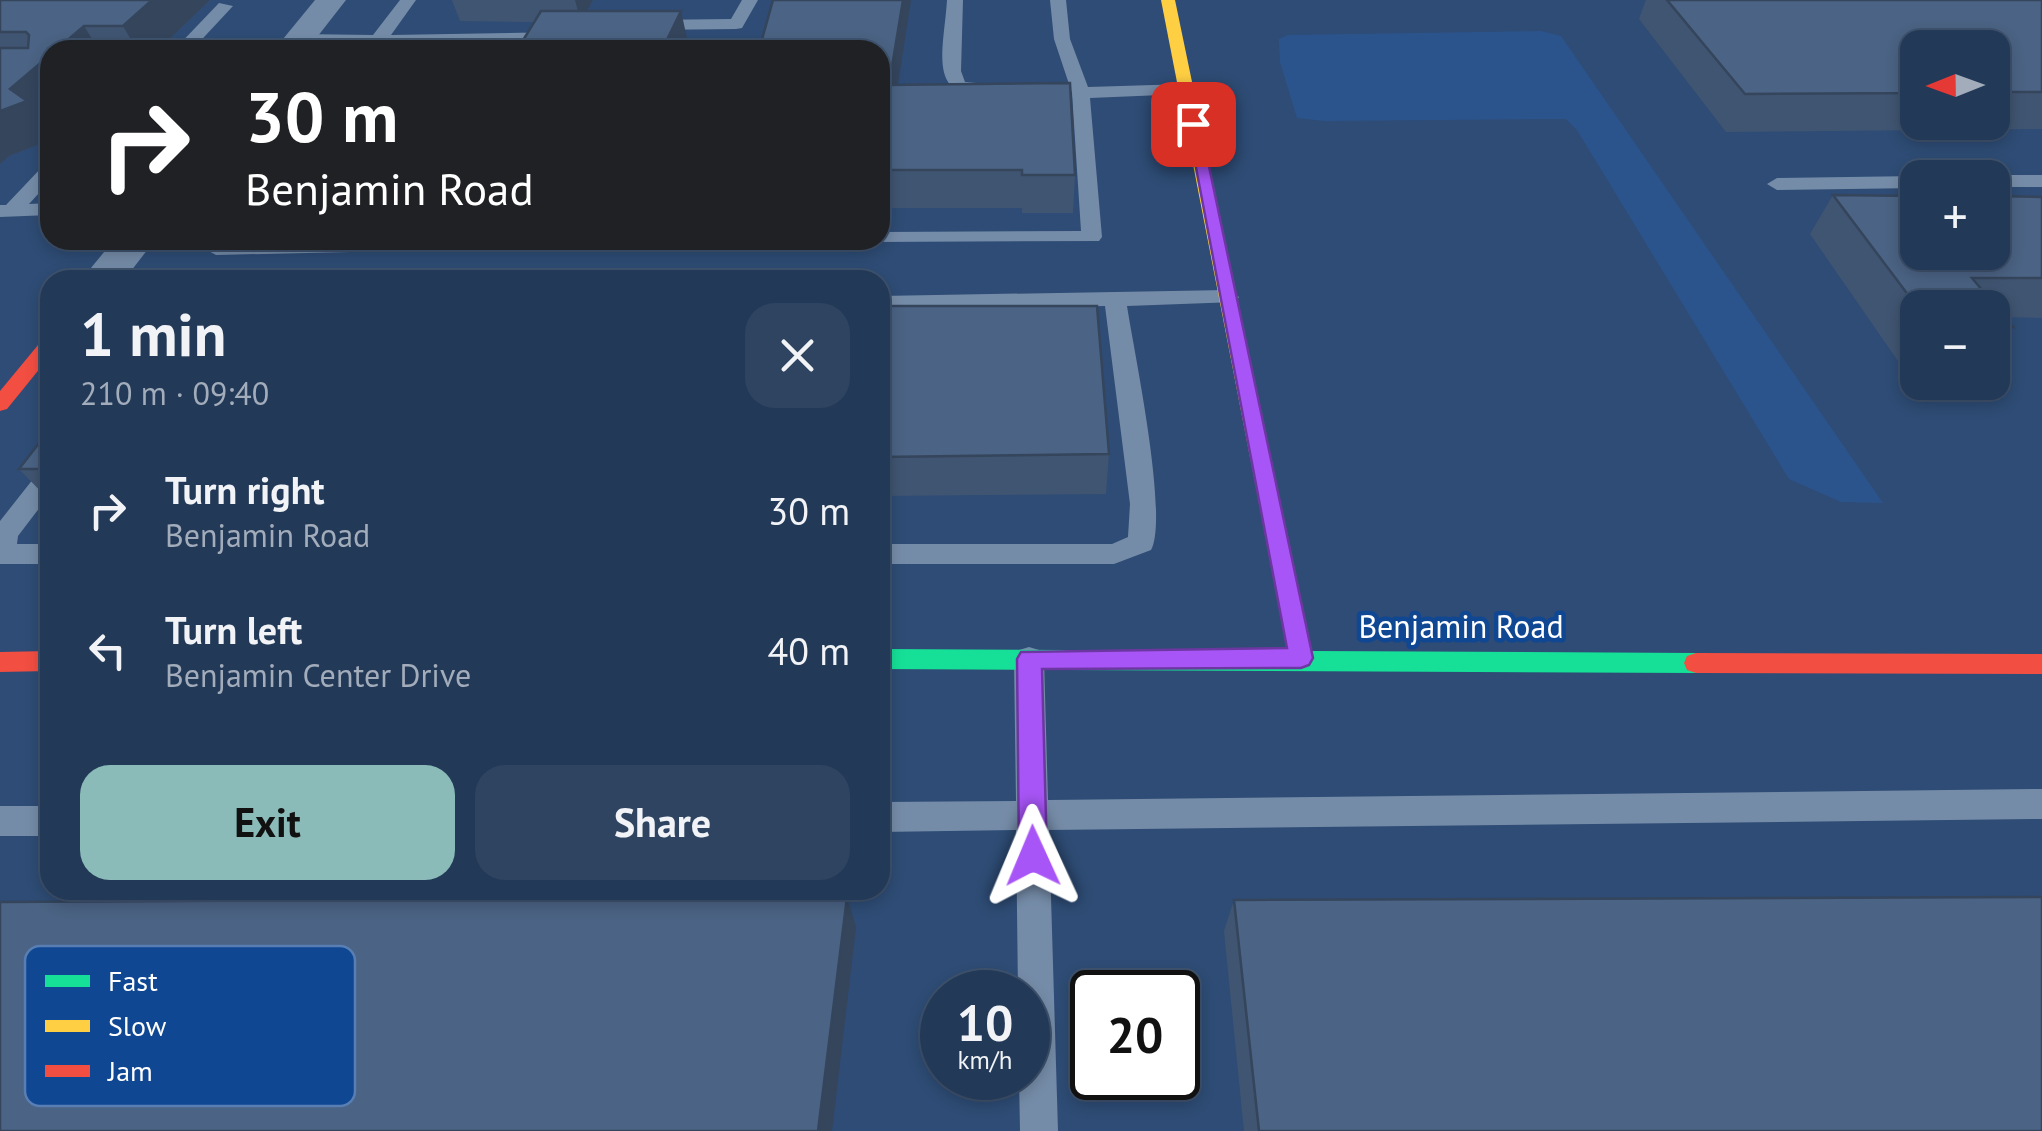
<!DOCTYPE html>
<html lang="en">
<head>
<meta charset="utf-8">
<style>
	body { margin:0; font-family:"PT Sans",sans-serif; background:#2e4461; color:#f1f3f6; height:100vh; display:flex; flex-direction:column; font-size:38px; white-space:nowrap }
	* { box-sizing:border-box; margin:0 }
	p { font-size:32px; color:#a2acba }
	.icon { flex:none; width:55px; height:55px; fill:none; stroke:currentColor; stroke-width:2; stroke-linecap:round; stroke-linejoin:round }
	.map { position:relative; flex:1; overflow:hidden }
	.panel { position:absolute; left:40px; top:270px; width:850px; height:630px; display:flex; flex-direction:column; background:#223958; border-radius:30px; box-shadow:0 5px 15px #0003,0 0 0 2px #3f536e }
	.panel>* { flex:none }
	.top-card { position:absolute; left:40px; top:40px; width:850px; height:210px; border-radius:30px; box-shadow:0 5px 15px #0003,0 0 0 2px #3f536e; background:#202124; color:#fff; overflow:hidden }
	.needle { width:65px; rotate:269deg }
	.fabs { position:absolute; left:1900px; top:30px; display:grid; gap:20px }
	.fabs a { display:grid; place-items:center; width:110px; height:110px; border-radius:20px; background:#223958; box-shadow:0 5px 15px #0003,0 0 0 2px #3f536e; font-size:50px }
	.speed { position:absolute; left:920px; top:970px; display:flex; gap:20px; font-size:50px; font-weight:700; text-align:center }
	.speed>* { display:grid; place-content:center; width:130px; height:130px; border-radius:50%; background:#223958; box-shadow:0 5px 15px #0003,0 0 0 2px #3f536e; line-height:1 }
	.speed small { font-size:25px; font-weight:400 }
	.speed .limit { border:5px solid #111; border-radius:15px; background:#fff; color:#111 }
	.pin { position:absolute; display:grid; place-items:center; width:85px; height:85px; color:#fff; margin:-42px; border-radius:20px; box-shadow:0 5px 15px #0006 }
	.me { position:absolute; width:110px; margin:-55px; rotate:359deg; stroke-linejoin:round; filter:drop-shadow(0 0 8px #0008) }
	.turn { display:flex; align-items:center; gap:35px; height:210px; padding:0 40px; font-size:45px }
	.turn .icon { width:130px; height:130px; stroke-width:2.5 }
	.turn b { display:block; font-size:70px; line-height:85px }
	.round { display:grid; place-items:center; flex:none; width:105px; height:105px; border-radius:30px; background:#2e4461 }
	.overview { display:flex; align-items:center; justify-content:space-between; height:170px; padding:0 40px }
	h1 { font-size:60px; font-weight:700; line-height:75px }
	.action { display:flex; gap:20px; margin-top:auto; padding:20px 40px }
	.action a { flex:1; height:115px; border-radius:30px; background:#8bbbb9; color:#111; font-size:40px; font-weight:700; line-height:115px; text-align:center }
	.action a+a { background:#2e4461; color:#f1f3f6 }
	ul { padding:0; list-style:none }
	li { display:flex; align-items:center; gap:30px; height:140px; padding:0 40px }
	li div { flex:1 }
	li b { display:block; font-size:38px }
	li em { font-style:normal }
	.map>svg:first-child { display:block }
</style>
</head>
<body>
<div class="map">
<svg width="2042" height="1131" viewBox="0 0 2042 1131">
	<rect width="100%" height="100%" fill="#2e4c75"/>
	<polygon fill="#2c548c" points="1541,31 1561,36 1883,503 1841,502 1789,479 1577,130 1566,119 1324,121 1297,118 1280,62 1279,39 1288,35"/>
	<g fill="none" stroke-linecap="round" stroke-linejoin="round">
		<g fill="#758ca8" fill-rule="evenodd">
			<polygon points="400,0 416,0 391,35 561,32 569,37 561,42 383,45 379,50 361,50 365,45 299,44 291,39 299,34 373,35"/>
			<polygon points="742,0 758,0 742,28 736,29 648,30 640,25 648,20 731,19"/>
			<path d="M947 0H963L961 71 965 82 999 85V93C924 106 944 51 947 0Z"/>
			<polygon points="1050,0 1066,0 1070,39 1088,87 1186,84 1195,89 1186,94 1090,98 1102,237 1099,241 873,242 880,240 880,232 1081,231 1072,93 1054,39"/>
			<polygon points="219,3 233,6 192,50 174,50"/>
			<polygon points="50,164 50,181 29,204 50,203 50,215 0,217 0,205 6,205 43,166"/>
			<polygon points="1992,175 2042,175 2042,187 1992,187 1992,178 1985,178"/>
			<polygon points="1918,176 1924,178 1918,178 1918,188 1777,190 1767,184 1777,178"/>
			<polygon points="335,240 624,240 614,246 216,255 205,249 216,243"/>
			<path d="M1228 290 1239 297 1236 302 1127 306C1134 351 1169 517 1151 550L1114 564H880V544H1112L1128 537 1130 504 1105 306 880 310V296Z"/>
			<polygon points="50,466 50,494 18,536 17,544 50,544 50,564 0,564 0,521 41,469"/>
			<polygon points="1029,647 1039,650 1044,659 1048,800 2042,789 2042,819 1049,830 1058,1131 1020,1131 1019,1078 1028,1078 1028,992 1018,992 1016,830 880,832 880,802 1016,801 1014,659 1019,650"/>
			<rect x="0" y="806" width="50" height="30"/>
		</g>
		<g fill="#758ca8" fill-rule="evenodd">
			<polygon points="315,0 346,0 307,50 274,50"/>
			<polygon points="114,240 155,240 124,280 81,280"/>
		</g>
		<polygon fill="#16e098" fill-rule="evenodd" points="1260,450 1270,457 1312,651 1696,653 1705,656 1708,663 1705,670 1696,673 880,669 880,649 1288,651 1250,457"/>
		<polygon fill="#ffcf43" fill-rule="evenodd" points="1161,0 1175,0 1270,457 1260,464 1250,457"/>
		<g fill="#f24e42" fill-rule="evenodd">
			<polygon points="50,337 50,356 7,409 0,411 0,391 43,339"/>
			<polygon points="50,651 50,671 0,672 0,652"/>
			<polygon points="1696,653 2042,654 2042,674 1696,673 1687,670 1684,663 1687,656"/>
		</g>
	</g>
	<g fill="#405572" fill-rule="evenodd">
		<polygon points="0,0 210,0 158,50 50,50 50,114 42,122 50,133 50,140 9,156 0,164"/>
		<polygon points="452,0 593,0 587,11 689,47 688,50 517,50 535,22 460,21"/>
		<path d="M1646 0H2042V129L1726 132 1639 19ZM1918 48H1992V122H1918Z"/>
		<polygon points="880,50 898,85 1075,175 1073,213 1022,213 1022,208 880,208"/>
		<polygon points="1833,195 2042,197 2042,318 2005,317 2013,327 1992,351 1992,308 1918,308 1918,365 1900,364 1810,234"/>
		<polygon points="880,306 1109,454 1106,494 880,496"/>
		<polygon points="50,429 50,501 19,469"/>
		<polygon points="1234,900 2042,1131 1244,1131 1224,931"/>
	</g>
	<g fill="#34455c">
		<polygon points="152,0 210,0 158,50 137,50 123,26"/>
		<polygon points="575,0 593,0 581,22"/>
		<polygon points="903,0 911,0 892,122 889,85"/>
		<polygon points="681,11 689,47 688,50 662,50"/>
		<polygon points="84,26 99,50 56,50"/>
		<polygon points="50,55 50,114 42,122 50,133 50,140 9,156 0,164 0,111 10,89"/>
		<polygon points="847,897 856,927 832,1131 818,1131"/>
	</g>
	<g fill="#4b6384" stroke="#34455c" stroke-width="2.5">
		<polygon points="0,0 152,0 123,26 84,26 56,50 50,50 50,55 10,89 27,101 0,111 0,48 28,48 29,35 26,32 0,32"/>
		<polygon points="773,0 903,0 889,85 1070,83 1075,175 1022,175 1022,170 880,170 880,50 759,50"/>
		<polygon points="1667,0 2042,0 2042,92 1992,92 1992,48 1918,48 1918,93 1745,94"/>
		<polygon points="541,11 681,11 662,50 517,50"/>
		<polygon points="1833,195 1918,196 1918,252 1992,252 1992,196 2042,197 2042,278 1972,278 2013,327 1992,326 1992,308 1918,308"/>
		<polygon points="880,306 1097,306 1109,454 880,457"/>
		<polygon points="50,429 50,469 19,469"/>
		<polygon points="847,897 818,1131 0,1131 0,902"/>
		<polygon points="2042,897 2042,1131 1259,1131 1234,900"/>
	</g>
	<polygon fill="#a855f7" stroke="#6d37a1" stroke-width="2.5" points="1187,120 1200,124 1313,658 1309,665 1301,668 1042,669 1047,856 1043,865 1033,868 1023,865 1019,856 1017,659 1021,652 1287,648"/>
	<g text-anchor="middle" stroke-width="9" stroke-linejoin="round" paint-order="stroke">
		<g font-size="32" fill="#fff" stroke="#104793">
			<text x="1461" y="638">Benjamin Road</text>
		</g>
	</g>
	<rect x="25" y="946" width="330" height="160" rx="15" fill="#104793" stroke="#587eb3" stroke-width="2.5"/>
	<rect x="45" y="975" width="45" height="12" fill="#16e098"/>
	<rect x="45" y="1020" width="45" height="12" fill="#ffcf43"/>
	<rect x="45" y="1065" width="45" height="12" fill="#f24e42"/>
	<g font-size="28" fill="#fff">
		<text x="108" y="991">Fast</text>
		<text x="108" y="1036">Slow</text>
		<text x="108" y="1081">Jam</text>
	</g>
</svg>
<div class="fabs">
<a><svg class="needle" viewBox="-14 -14 28 28"><path d="M0-13l5 13h-10z" fill="#e53935"/><path d="M0 13l5-13h-10z" fill="#a2acba"/></svg></a>
<a>+</a>
<a>−</a>
</div>
<div class="speed"><div>10<small>km/h</small></div><div class="limit">20</div></div>
<div class="pin" style="left:1193px;top:124px;background:#d93025"><svg class="icon" aria-label="arrive" viewBox="0 0 24 24"><path d="M6 21V4h12l-3 4 3 4H6"/></svg></div>
<svg class="me" style="left:1033px;top:856px" viewBox="-20 -20 40 40"><path d="M0-17L14 15 0 8-14 15z" fill="#a855f7" stroke="#fff" stroke-width="4"/></svg>
<div class="top-card">
<div class="turn"><svg class="icon" aria-label="right" viewBox="0 0 24 24"><path d="M7 20v-9h11M14 6l5 5-5 5"/></svg><div><b>30 m</b>Benjamin Road</div></div>
</div>
<section class="panel">
<div class="overview"><div><h1>1 min</h1><p>210 m · 09:40</p></div><a class="round"><svg class="icon" aria-label="close" viewBox="0 0 24 24"><path d="M6 6l12 12M18 6L6 18"/></svg></a></div>
<ul>
<li><svg class="icon" aria-label="right" viewBox="0 0 24 24"><path d="M7 20v-9h11M14 6l5 5-5 5"/></svg><div><b>Turn right</b><p>Benjamin Road</p></div><em>30 m</em></li>
<li><svg class="icon" aria-label="left" viewBox="0 0 24 24"><path d="M17 20v-9H6M10 6l-5 5 5 5"/></svg><div><b>Turn left</b><p>Benjamin Center Drive</p></div><em>40 m</em></li>
</ul>
<div class="action"><a>Exit</a><a>Share</a></div>
</section>
</div>
</body>
</html>
